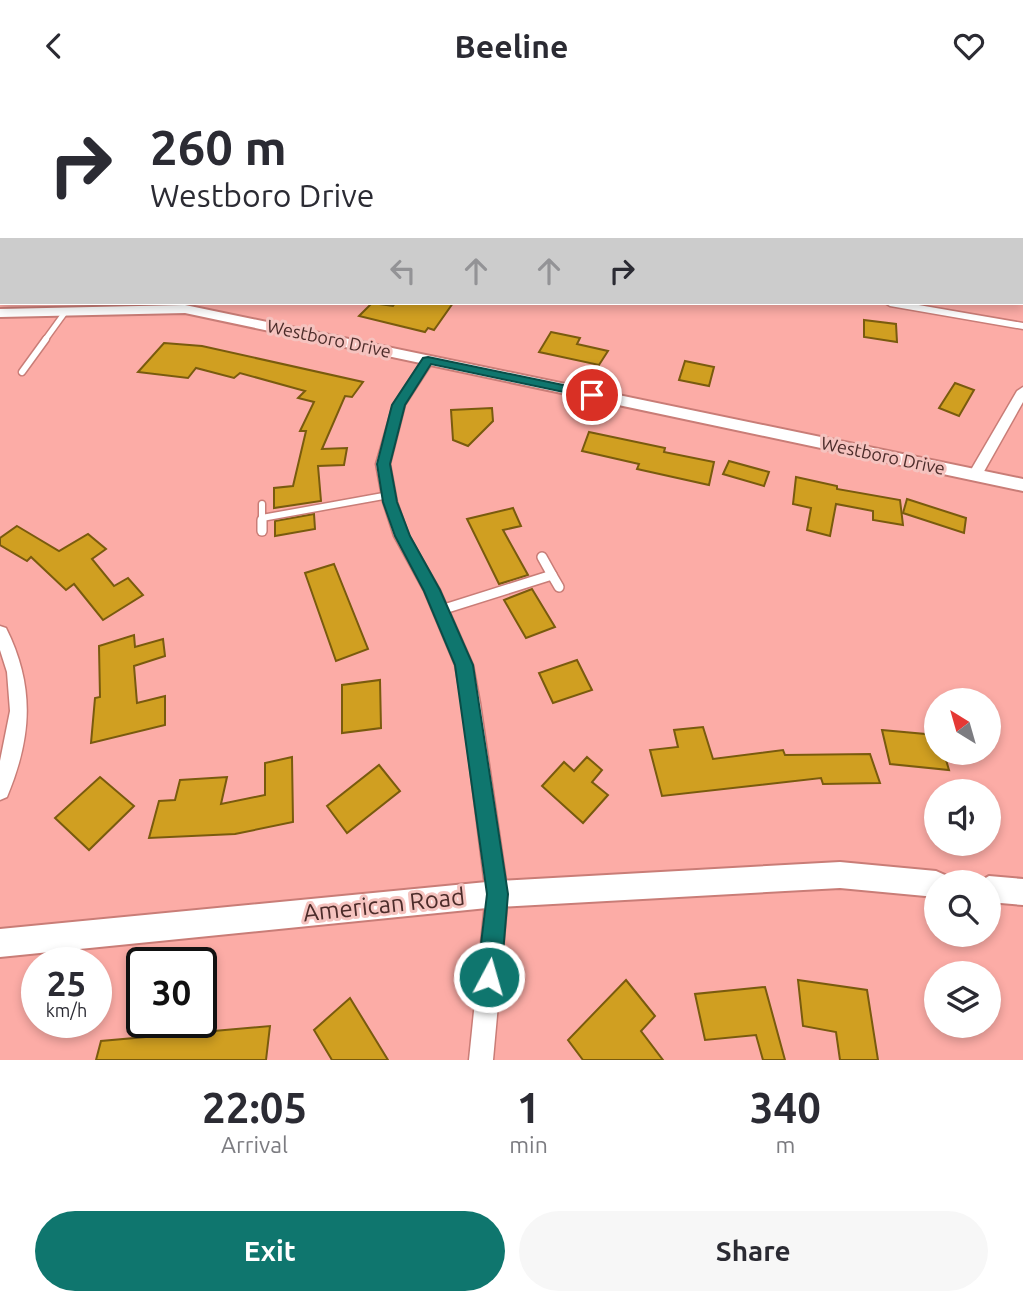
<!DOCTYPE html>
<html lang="en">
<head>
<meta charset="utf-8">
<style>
	body { margin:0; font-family:Ubuntu,sans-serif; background:#f7f7f7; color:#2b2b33; height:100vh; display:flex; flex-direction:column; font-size:26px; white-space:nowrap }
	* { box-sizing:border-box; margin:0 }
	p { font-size:23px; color:#7c7c81 }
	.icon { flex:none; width:38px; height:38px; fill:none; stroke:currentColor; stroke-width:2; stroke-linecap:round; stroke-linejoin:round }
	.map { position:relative; height:969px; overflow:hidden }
	.sheet { display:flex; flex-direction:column; background:#fff; flex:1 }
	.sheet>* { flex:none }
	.banner { position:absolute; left:0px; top:0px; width:1024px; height:214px; box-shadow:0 4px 10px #0003; background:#fff; color:#2b2b33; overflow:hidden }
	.needle { width:46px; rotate:323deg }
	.controls { position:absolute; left:924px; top:597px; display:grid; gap:14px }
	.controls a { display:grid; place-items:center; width:77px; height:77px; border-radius:50%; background:#fff; box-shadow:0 4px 10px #0003; font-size:35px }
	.speed { position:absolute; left:21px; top:856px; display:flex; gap:14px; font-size:35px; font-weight:700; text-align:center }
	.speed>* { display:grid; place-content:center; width:91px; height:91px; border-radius:50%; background:#fff; box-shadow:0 4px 10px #0003; line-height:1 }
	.speed small { font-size:18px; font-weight:400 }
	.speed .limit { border:4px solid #111; border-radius:10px; background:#fff; color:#111 }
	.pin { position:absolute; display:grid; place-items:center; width:60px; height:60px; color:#fff; margin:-30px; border:4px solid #fff; border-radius:50%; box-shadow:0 2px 7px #0007 }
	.me { position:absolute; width:77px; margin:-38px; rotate:6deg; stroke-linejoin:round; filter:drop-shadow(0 0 5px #0008) }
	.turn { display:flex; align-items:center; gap:24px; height:147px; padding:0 35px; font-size:32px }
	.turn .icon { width:91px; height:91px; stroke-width:2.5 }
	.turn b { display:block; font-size:49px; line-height:60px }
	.lanes { display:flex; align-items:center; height:66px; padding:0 35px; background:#0003; justify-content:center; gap:35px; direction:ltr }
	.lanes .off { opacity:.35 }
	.eta { display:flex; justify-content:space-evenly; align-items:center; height:119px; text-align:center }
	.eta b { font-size:42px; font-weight:700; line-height:49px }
	.cta { display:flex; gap:14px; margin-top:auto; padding:14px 35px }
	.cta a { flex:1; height:80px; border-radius:42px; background:#0f766e; color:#fff; font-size:28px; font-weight:700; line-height:80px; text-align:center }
	.cta a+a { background:#f7f7f7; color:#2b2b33 }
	header { display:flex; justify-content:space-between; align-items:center; height:91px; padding:0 35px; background:#fff; font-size:32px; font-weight:700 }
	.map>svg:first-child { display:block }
</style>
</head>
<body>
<header><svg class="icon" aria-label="back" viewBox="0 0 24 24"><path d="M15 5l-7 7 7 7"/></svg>Beeline<svg class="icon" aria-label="heart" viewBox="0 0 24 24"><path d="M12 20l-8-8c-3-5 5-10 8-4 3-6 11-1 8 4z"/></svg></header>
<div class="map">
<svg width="1023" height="969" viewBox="0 0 1023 969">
	<rect width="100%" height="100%" fill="#fcaca6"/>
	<g fill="#d09f21" stroke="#795b0e" stroke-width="2">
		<polygon points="372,212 393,215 395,212 453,212 434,239 428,237 425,241 359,225"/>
		<polygon points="864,229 896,233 897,251 864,246"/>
		<polygon points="551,241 580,247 577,253 608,260 599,274 539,261"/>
		<polygon points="164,252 202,255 363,291 352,306 345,305 322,358 347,357 344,374 318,375 321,410 274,417 274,397 293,395 306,340 300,340 314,311 298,307 305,300 240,282 234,287 196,277 188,287 138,281"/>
		<polygon points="685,270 714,276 709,295 679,289"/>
		<polygon points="955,292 974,299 959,325 939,317"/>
		<polygon points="492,317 493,330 468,355 453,349 451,319"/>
		<polygon points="589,341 665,357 664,361 714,371 709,394 637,378 639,373 582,360"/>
		<polygon points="729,370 769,381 764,395 723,383"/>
		<polygon points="796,386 837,395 837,398 900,409 903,434 873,429 873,420 836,413 830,445 807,439 811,417 793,413"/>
		<polygon points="907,408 966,427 964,442 903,422"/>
		<polygon points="513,417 521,435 503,439 528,484 499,493 467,428"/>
		<polygon points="314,423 315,438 275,445 275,430"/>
		<polygon points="17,435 59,460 88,443 106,458 92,468 114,495 128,487 143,504 103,529 74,493 66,499 31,466 27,470 0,454 0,447"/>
		<polygon points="334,473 368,558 336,570 305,482"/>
		<polygon points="532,498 555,536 526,547 504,509"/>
		<polygon points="134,544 135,556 163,548 165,565 134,575 137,612 165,605 165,634 91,652 95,607 100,606 99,555"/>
		<polygon points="577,569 592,599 553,612 539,582"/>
		<polygon points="380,589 381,637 342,642 342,594"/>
		<polygon points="703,636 713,668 783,659 785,664 870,663 880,692 823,693 821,687 662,705 650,659 678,656 674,639"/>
		<polygon points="882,639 936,644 936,662 944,662 949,679 890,673"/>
		<polygon points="292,666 293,731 235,743 149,747 159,710 175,709 180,689 227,686 221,713 265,704 265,672"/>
		<polygon points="587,666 602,679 592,691 608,704 583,732 542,695 564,671 574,680"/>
		<polygon points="379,674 400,700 347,742 327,715"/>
		<polygon points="100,686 134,715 89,759 55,727"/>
		<polygon points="626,889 655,925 641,940 663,969 583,969 568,949"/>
		<polygon points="798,889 867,899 878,969 840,969 836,941 803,935"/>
		<polygon points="765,896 785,969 763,969 756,944 705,949 695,903"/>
		<polygon points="350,907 388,969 332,969 314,939"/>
		<polygon points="270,935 266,969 96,969 101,950"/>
	</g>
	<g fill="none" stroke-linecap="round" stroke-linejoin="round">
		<defs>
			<polyline id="service-far2" points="45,249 66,220"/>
			<g id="service-far1">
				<polyline points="22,281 46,248"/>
				<polyline points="262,413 262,427 389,404"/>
				<polyline points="262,427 262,431"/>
			</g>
			<g id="service">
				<polyline points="262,429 262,440"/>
				<polyline points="552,484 559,496"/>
				<polyline points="441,519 552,484 542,466"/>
			</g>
			<g id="minor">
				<polygon points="128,0 134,0 135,2 128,2"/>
				<polygon points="451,0 459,0 450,2"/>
				<polygon points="954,0 967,2 956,2"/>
				<rect x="1022" y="15" width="1" height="4"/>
				<rect x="0" y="23" width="2" height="4"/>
				<rect x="1022" y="151" width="1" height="6"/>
				<polygon points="885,212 907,212 1023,232 1023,238 890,215"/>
				<polygon points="428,265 434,269 405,314 390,373 397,411 409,445 440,499 473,574 480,612 508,803 493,969 469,969 486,803 462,612 455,574 424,500 394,445 383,411 376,373 393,314 424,267"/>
				<polygon points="1023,296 1023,311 982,384 980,387 970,387 968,384 1017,300"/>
				<path d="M0 535 6 537C35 595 32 646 7 706L0 709V670L10 620 7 581 0 559Z"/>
			</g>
			<g id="tertiary">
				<polygon points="185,214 1023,388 1023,400 185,222 0,226 0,218"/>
				<polygon points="840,771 936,780 945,784 948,791 936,791 936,806 840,797 497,816 0,866 0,838 497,790"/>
				<polygon points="989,785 1023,788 1023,814 989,811 989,791 979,791"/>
			</g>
		</defs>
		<use href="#service-far2" stroke="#c97d77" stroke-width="8"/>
		<use href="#service-far1" stroke="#c97d77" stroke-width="9"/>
		<use href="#service" stroke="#c97d77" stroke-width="12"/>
		<use href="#minor" stroke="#c97d77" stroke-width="3"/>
		<use href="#tertiary" stroke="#c97d77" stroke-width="4"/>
		<polyline stroke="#b77a75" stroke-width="2" stroke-dasharray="1 2.5" stroke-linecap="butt" points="254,2 264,0"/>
		<use href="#service-far2" stroke="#fff" stroke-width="5"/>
		<use href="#service-far1" stroke="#fff" stroke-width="6"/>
		<use href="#service" stroke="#fff" stroke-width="9"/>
		<use href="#minor" fill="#fff" fill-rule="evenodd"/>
		<use href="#tertiary" fill="#fff" fill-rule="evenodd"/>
	</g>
	<polygon fill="#0f766e" stroke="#0a4d48" stroke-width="2" points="428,266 592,300 598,304 592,307 431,273 405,314 390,373 397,411 410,445 440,499 473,574 508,803 501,886 497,894 489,898 481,894 477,886 487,803 455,574 424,500 395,445 383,411 377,373 392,314 423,267"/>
	<g text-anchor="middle" stroke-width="6" stroke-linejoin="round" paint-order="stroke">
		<g font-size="18" fill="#4c2c2a" stroke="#f5c3bf">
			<text transform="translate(329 248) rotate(12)" y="6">Westboro Drive</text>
			<text transform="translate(883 365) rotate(12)" y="6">Westboro Drive</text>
		</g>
		<g font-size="24" fill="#4c2c2a" stroke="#f5c3bf">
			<text transform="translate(384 814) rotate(-6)" y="8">American Road</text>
		</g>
	</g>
</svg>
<div class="controls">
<a><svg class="needle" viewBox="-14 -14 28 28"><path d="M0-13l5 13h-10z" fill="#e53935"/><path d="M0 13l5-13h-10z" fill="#7c7c81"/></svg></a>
<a><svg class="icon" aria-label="sound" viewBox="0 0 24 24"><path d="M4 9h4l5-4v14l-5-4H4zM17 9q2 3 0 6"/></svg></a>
<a><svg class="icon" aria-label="search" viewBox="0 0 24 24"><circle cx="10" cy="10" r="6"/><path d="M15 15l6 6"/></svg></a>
<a><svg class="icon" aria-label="layers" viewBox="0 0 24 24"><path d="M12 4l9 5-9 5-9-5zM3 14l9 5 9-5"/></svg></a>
</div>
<div class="speed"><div>25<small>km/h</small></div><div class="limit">30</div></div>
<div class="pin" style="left:592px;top:304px;background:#d93025"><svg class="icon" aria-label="arrive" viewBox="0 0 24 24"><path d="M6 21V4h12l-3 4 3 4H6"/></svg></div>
<svg class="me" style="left:489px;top:886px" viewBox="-20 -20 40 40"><circle r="17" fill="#0f766e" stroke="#fff" stroke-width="3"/><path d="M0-11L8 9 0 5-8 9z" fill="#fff"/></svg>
<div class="banner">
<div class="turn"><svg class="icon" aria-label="right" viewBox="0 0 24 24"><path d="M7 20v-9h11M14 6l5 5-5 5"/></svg><div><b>260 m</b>Westboro Drive</div></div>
<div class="lanes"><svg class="icon off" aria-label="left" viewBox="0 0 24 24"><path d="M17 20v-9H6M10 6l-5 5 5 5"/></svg><svg class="icon off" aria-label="ahead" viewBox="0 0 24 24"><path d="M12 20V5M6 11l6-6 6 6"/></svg><svg class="icon off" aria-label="ahead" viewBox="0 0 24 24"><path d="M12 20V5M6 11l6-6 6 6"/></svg><svg class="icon" aria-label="right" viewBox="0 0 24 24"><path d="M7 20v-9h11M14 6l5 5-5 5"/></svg></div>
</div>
</div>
<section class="sheet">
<div class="eta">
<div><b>22:05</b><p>Arrival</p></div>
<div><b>1</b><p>min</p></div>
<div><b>340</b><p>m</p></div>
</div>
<div class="cta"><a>Exit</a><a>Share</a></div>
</section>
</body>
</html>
